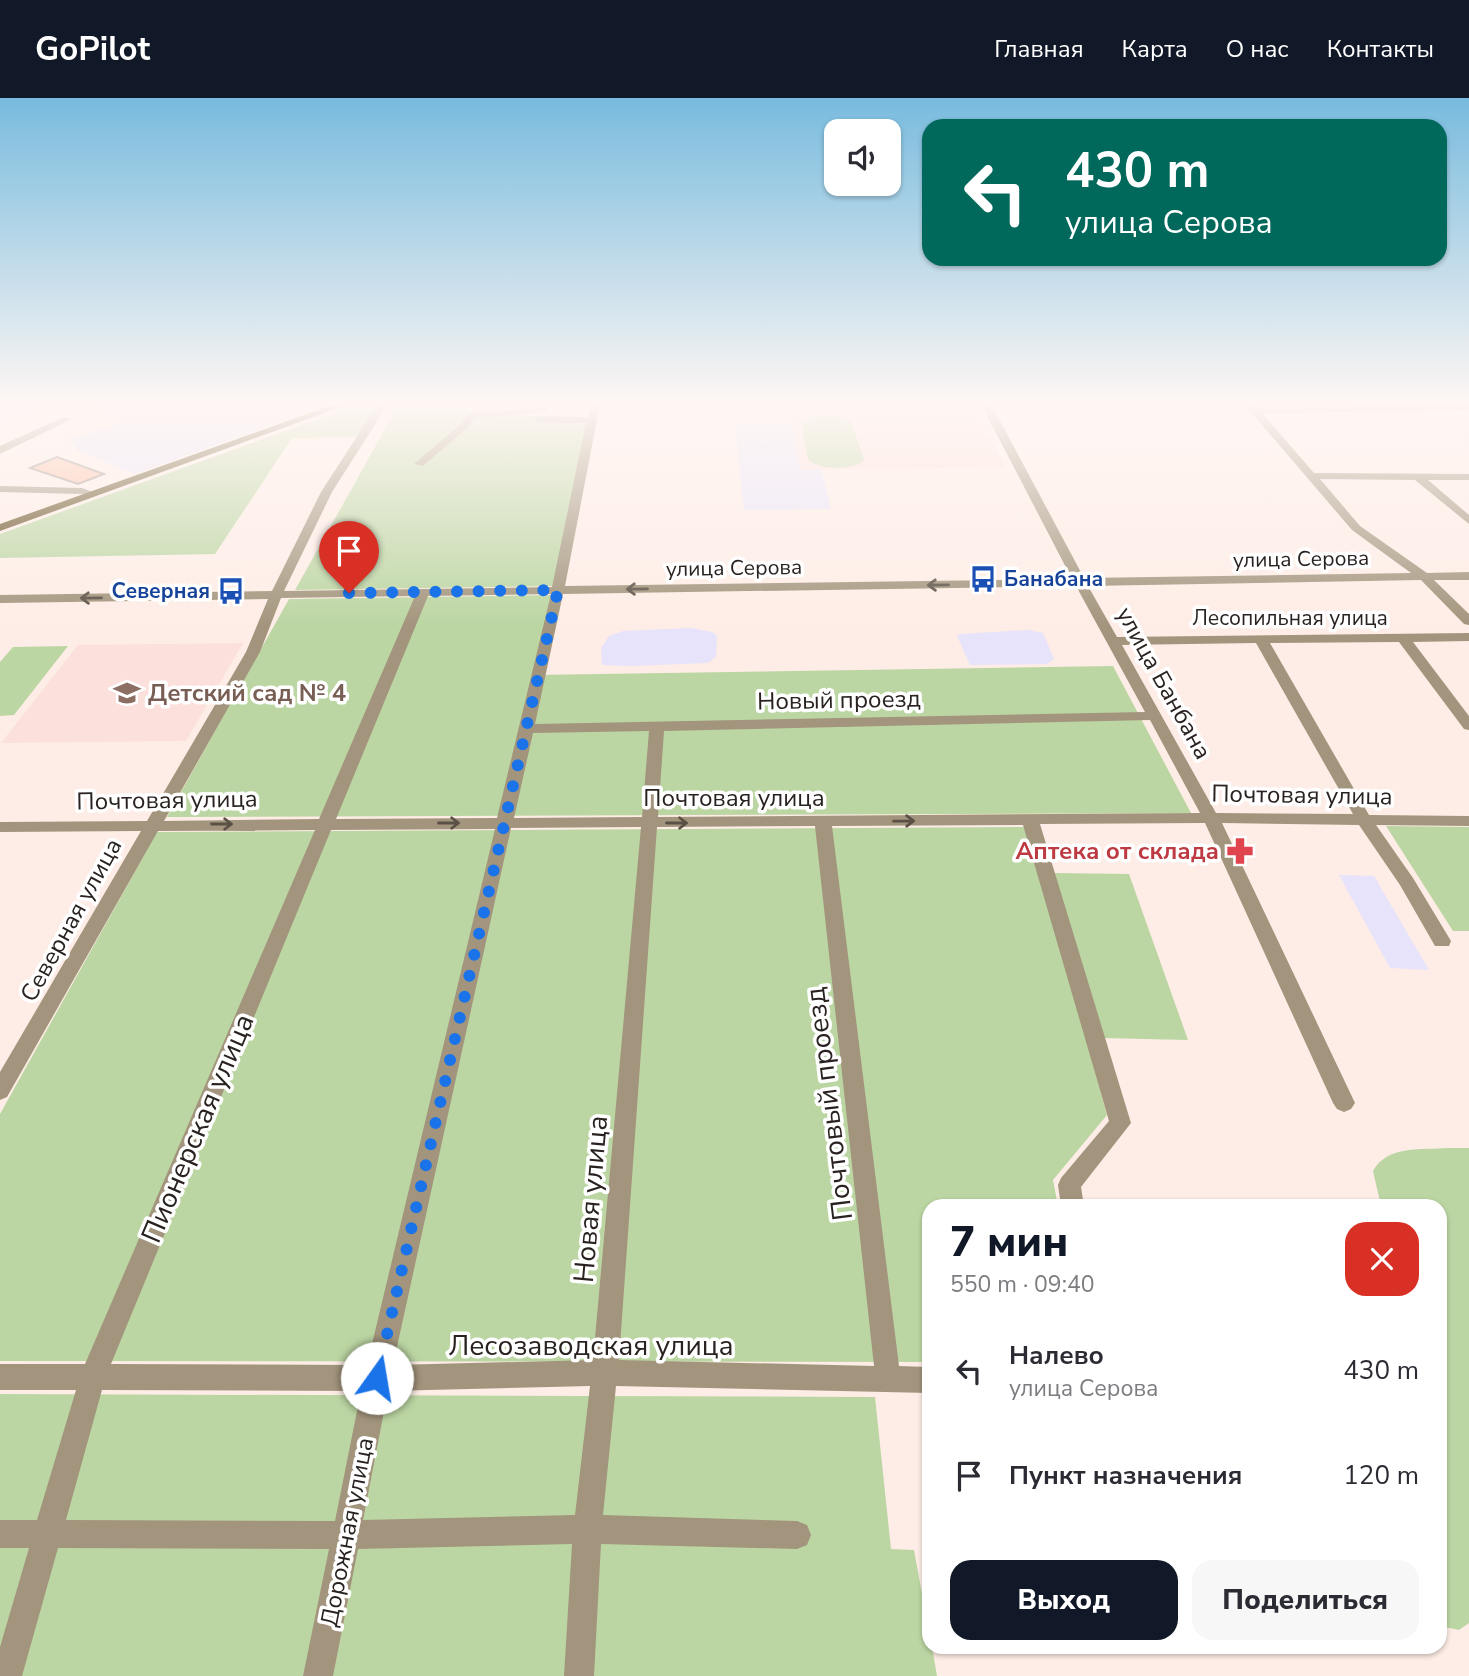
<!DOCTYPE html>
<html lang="ru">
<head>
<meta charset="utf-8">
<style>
	body { margin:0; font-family:"Nunito Sans",sans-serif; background:#f7f7f7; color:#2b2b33; height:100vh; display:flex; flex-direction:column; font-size:26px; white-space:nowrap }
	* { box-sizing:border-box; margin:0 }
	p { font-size:23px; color:#7c7c81 }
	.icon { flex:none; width:38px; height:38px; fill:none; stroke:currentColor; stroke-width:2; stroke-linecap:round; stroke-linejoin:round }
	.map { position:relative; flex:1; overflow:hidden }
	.drawer { position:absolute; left:922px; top:1101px; width:525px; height:455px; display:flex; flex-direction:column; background:#fff; border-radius:21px; box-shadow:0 2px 5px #0004 }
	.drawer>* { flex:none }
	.top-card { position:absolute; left:922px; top:21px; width:525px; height:147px; border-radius:21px; box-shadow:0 2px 5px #0004; background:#00695c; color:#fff; overflow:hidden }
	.buttons { position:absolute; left:824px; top:21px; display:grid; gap:14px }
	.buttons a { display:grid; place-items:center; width:77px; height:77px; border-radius:14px; background:#fff; box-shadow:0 2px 5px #0004; font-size:35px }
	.pin { position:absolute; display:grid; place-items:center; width:60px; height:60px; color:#fff; margin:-72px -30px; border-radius:50% 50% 50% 0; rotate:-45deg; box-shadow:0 0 7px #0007 }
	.pin .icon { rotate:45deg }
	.me { position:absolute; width:77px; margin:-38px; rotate:13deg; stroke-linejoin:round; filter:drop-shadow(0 0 5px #0008) }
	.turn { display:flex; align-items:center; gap:24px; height:147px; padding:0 28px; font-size:32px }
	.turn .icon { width:91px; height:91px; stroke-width:2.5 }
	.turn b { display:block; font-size:49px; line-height:60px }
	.round { display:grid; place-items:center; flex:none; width:74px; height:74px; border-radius:21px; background:#f7f7f7 }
	.head { display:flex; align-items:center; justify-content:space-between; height:119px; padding:0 28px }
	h1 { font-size:42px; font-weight:800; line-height:52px; color:#111827 }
	.button { display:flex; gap:14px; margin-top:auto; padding:14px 28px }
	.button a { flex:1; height:80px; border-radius:21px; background:#111827; color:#fff; font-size:28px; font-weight:800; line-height:80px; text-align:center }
	.button a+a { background:#f7f7f7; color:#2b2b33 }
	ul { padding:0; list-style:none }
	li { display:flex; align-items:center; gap:21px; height:105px; padding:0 28px }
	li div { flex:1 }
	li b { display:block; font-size:26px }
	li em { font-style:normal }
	header { display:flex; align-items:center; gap:42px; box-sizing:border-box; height:98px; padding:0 35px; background:#111827; color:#fff }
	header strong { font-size:33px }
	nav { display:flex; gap:38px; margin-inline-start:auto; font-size:24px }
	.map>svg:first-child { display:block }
</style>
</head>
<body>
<header>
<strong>GoPilot</strong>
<nav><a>Главная</a><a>Карта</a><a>О нас</a><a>Контакты</a></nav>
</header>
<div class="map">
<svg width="1469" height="1578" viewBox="0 0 1469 1578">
	<rect width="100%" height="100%" fill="#feede6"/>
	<g fill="#e7e3fa">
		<polygon points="0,306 53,306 0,323"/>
		<polygon points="87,306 331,306 134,376 77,352 70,341 126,323"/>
		<polygon points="792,326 801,372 822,372 831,411 744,412 735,327"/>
		<polygon points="691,530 712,534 717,538 716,559 708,565 632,568 602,567 601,550 609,538 623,533"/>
		<polygon points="1028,532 1043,535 1054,561 1047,566 970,567 957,538 960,536"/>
		<polygon points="1339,777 1374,778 1429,872 1390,870"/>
	</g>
	<g fill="#fbe0dc">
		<polygon points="973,307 1006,369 801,372 789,309"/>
		<polygon points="243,545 186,643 1,645 78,547"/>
	</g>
	<g fill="#bcd6a3">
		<polygon points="360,306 400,306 381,316 367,339 292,340 215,456 0,460 0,436"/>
		<polygon points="460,306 504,317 547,318 546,324 587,324 553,488 295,492 394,315 407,306"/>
		<path d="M818 318H837L851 324 864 361 862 364C847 372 822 372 808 362L801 324Z"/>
		<polygon points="551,497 533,577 1113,568 1191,715 167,719 289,501"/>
		<polygon points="68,548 14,617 0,618 0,564 13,549"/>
		<polygon points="1386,728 1469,729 1469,833 1453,833"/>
		<polygon points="1027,729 1107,1017 1053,1082 1058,1108 929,1108 929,1264 0,1263 0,1016 157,734"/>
		<polygon points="1054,775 1129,776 1188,942 1101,940"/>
		<path d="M1448 1050H1469V1525L1459 1532 1440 1528V1108H1381L1373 1073C1387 1047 1422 1052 1448 1050Z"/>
		<polygon points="0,1296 875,1299 891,1451 914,1452 929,1534 929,1549 932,1549 937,1578 0,1578"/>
	</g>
	<polygon fill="#fdbca1" stroke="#9d8d87" stroke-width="2" points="57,359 104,376 78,386 30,370"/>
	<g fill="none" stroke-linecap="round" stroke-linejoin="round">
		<g fill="#a3957d" fill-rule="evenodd">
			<path d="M378 306H388L332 394 284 493 552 489 586 325 539 324 534 321 539 318 588 319 590 306H600L565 488 1072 481 981 306H991L1084 480 1411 475 1352 432 1244 306H1254L1257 309 1469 306V312L1262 315 1314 375 1469 376V382H1428L1469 417V426L1415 382 1320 381 1360 428 1427 475 1469 474V482H1434L1469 516V527L1464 526 1421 482 1088 488 1117 539 1469 535V543L1413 544 1469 618V632L1464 631 1399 544 1270 545 1369 717 1469 718V728L1376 727 1413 780 1451 843 1449 848H1435L1400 787 1359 727 1222 725 1355 1005 1351 1011 1344 1014 1337 1011 1333 1005 1205 725 1040 726 1131 1025 1081 1089 1084 1108H1061L1058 1087 1061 1080 1109 1023 1023 727 832 728 899 1268 929 1269V1295L616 1288 603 1417 797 1423 807 1427 811 1437 807 1447 797 1451 601 1446 594 1578H564L572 1446 358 1451 333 1578H303L329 1451 58 1450 22 1578H0V1549L29 1450H0V1422H37L76 1292H0V1266H85L315 732 158 733 7 999 0 1002V974L141 733 0 734V724L147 723 246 554 268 501 0 505V497L272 493 321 394ZM1076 488 1145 614 535 626 563 496ZM551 496 497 720 336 721 428 498ZM415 498 319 721 164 723 260 554 281 500ZM1256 545 1353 716 1216 715 1122 547ZM1150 622 1200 715 658 719 664 633ZM649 633 642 719 514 720 533 635ZM815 728 874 1268 619 1262 657 729ZM641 729 593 1262 393 1267 511 730ZM495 731 367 1267 111 1266 331 732ZM590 1288 575 1417 363 1422 388 1293ZM102 1292 361 1293 335 1423 66 1422Z"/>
			<polygon points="1113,306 1123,306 1126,310 1118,312"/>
			<polygon points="544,309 547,310 547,314 475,320 467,330 423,368 414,366 461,326 469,315"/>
			<polygon points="64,319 72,321 0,356 0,348"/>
			<polygon points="0,388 82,390 98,396 93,399 82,396 0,394"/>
		</g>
		<polygon fill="#624a1b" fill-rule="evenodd" points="335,306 349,306 0,433 0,426"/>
	</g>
	<defs><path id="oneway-shaft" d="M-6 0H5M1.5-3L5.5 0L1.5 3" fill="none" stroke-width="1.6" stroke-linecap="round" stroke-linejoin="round" transform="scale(1.75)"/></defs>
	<g stroke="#5a5045">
		<use href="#oneway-shaft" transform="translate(938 487) rotate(179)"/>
		<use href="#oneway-shaft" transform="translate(637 491) rotate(179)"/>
		<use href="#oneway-shaft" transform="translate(91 500) rotate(179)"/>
		<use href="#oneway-shaft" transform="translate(904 723) rotate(-1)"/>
		<use href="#oneway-shaft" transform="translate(449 725)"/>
		<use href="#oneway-shaft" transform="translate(677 725)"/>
		<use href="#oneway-shaft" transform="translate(222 726)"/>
	</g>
	<linearGradient id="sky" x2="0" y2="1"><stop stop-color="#78bbde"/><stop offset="0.58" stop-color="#fff7f4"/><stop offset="1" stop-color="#fff7f4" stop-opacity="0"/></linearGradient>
	<rect width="1469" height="527" fill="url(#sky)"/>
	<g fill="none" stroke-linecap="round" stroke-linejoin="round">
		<polyline stroke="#1a73e8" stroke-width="12" stroke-dasharray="0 21.6" points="349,495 558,492 377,1280"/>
	</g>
	<defs>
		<symbol id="bus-bare" viewBox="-9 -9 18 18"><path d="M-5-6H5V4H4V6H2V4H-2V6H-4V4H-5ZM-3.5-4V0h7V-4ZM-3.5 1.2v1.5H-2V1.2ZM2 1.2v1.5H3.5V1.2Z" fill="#1a4fb4" stroke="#fff" stroke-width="2.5" paint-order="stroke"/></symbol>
		<symbol id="school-bare" viewBox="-9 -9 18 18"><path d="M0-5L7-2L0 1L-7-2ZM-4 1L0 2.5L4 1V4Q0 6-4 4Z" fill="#8d6e63" stroke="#fff" stroke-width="2.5" paint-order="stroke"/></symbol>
		<symbol id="pharmacy-bare" viewBox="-9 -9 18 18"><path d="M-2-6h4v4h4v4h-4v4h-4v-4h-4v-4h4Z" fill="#e0444e" stroke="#fff" stroke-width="2.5" paint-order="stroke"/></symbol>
	</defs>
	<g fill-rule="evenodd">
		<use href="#bus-bare" x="964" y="462" width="38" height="38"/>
		<use href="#bus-bare" x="212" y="474" width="38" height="38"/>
		<use href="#school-bare" x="108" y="576" width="38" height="38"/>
		<use href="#pharmacy-bare" x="1221" y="734" width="38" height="38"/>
	</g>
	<g text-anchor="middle" stroke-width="7" stroke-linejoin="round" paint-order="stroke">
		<g font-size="21" fill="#292220" stroke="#fff">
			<text transform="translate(1301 461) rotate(-1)" y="7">улица Серова</text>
			<text transform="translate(734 470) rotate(-1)" y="7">улица Серова</text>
			<text x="1290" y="527">Лесопильная улица</text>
		</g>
		<g font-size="21" font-weight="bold" fill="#164399" stroke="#fff" text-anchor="start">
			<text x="1004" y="488">Банабана</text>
			<text x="210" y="500" text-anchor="end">Северная</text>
		</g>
		<g font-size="24" fill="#292220" stroke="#fff">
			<text transform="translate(1164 585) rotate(61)" y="8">улица Банбана</text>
			<text transform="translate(839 602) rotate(-1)" y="8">Новый проезд</text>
			<text transform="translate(1302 697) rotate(1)" y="8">Почтовая улица</text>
			<text x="734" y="708">Почтовая улица</text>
			<text transform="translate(167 702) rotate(-1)" y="8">Почтовая улица</text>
			<text transform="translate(71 822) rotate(-61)" y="8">Северная улица</text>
			<text transform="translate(347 1434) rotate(-79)" y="8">Дорожная улица</text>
		</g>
		<g font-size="24" font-weight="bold" fill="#785e54" stroke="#fff" text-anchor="start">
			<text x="148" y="603">Детский сад № 4</text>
		</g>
		<g font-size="24" font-weight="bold" fill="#be3a42" stroke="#fff" text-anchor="end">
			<text x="1219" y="761">Аптека от склада</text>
		</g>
		<g font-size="28" fill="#292220" stroke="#fff">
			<text transform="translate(828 1006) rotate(-97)" y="10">Почтовый проезд</text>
			<text transform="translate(197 1030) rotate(-67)" y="10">Пионерская улица</text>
			<text transform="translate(590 1101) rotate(-85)" y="10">Новая улица</text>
			<text x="591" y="1257">Лесозаводская улица</text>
		</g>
	</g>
</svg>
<div class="buttons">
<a><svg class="icon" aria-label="sound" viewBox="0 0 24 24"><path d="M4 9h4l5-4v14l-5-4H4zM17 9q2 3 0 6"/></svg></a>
</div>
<div class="pin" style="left:349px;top:495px;background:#d93025"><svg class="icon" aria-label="arrive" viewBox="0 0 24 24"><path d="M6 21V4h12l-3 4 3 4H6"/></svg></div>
<svg class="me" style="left:377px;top:1280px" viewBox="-20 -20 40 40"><circle r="19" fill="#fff"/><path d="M0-13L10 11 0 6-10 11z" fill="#1a73e8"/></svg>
<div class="top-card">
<div class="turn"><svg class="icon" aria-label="left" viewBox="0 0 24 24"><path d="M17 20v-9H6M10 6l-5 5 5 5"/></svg><div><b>430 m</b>улица Серова</div></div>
</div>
<section class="drawer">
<div class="head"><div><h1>7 мин</h1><p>550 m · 09:40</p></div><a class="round" style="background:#d93025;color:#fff"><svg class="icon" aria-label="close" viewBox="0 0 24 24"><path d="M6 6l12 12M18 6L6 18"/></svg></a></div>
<ul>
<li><svg class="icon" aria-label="left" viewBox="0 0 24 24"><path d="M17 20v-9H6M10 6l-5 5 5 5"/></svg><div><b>Налево</b><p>улица Серова</p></div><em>430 m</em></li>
<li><svg class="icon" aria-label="arrive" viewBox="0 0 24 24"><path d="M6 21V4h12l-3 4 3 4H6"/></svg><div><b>Пункт назначения</b></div><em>120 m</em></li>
</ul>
<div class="button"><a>Выход</a><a>Поделиться</a></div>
</section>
</div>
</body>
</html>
